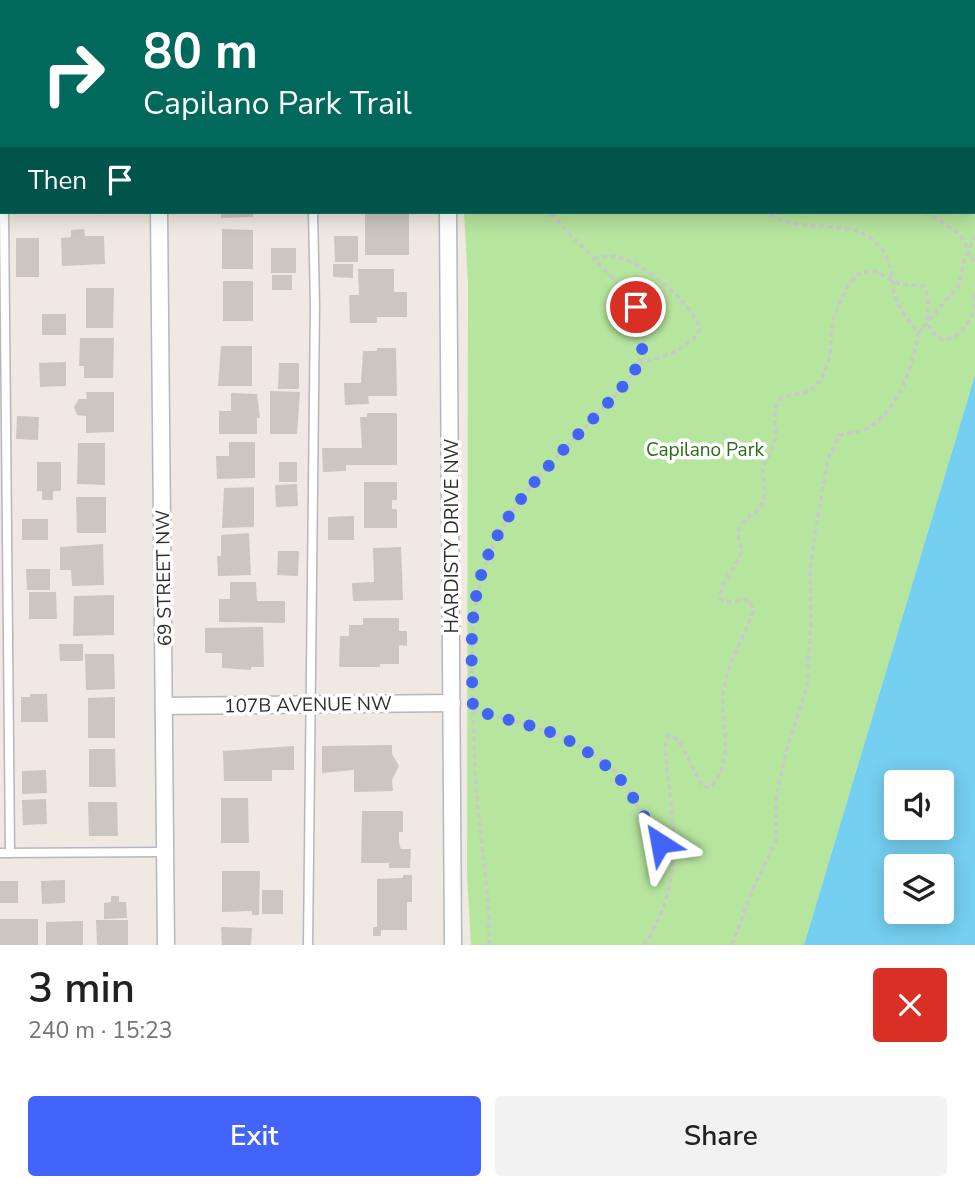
<!DOCTYPE html>
<html lang="en">
<head>
<meta charset="utf-8">
<style>
	body { margin:0; font-family:"Nunito Sans",sans-serif; background:#f2f2f2; color:#202124; height:100vh; display:flex; flex-direction:column; font-size:26px; white-space:nowrap }
	* { box-sizing:border-box; margin:0 }
	p { font-size:23px; color:#757577 }
	.icon { flex:none; width:38px; height:38px; fill:none; stroke:currentColor; stroke-width:2; stroke-linecap:round; stroke-linejoin:round }
	.map { position:relative; height:945px; overflow:hidden }
	.sheet { display:flex; flex-direction:column; background:#fff; flex:1 }
	.sheet>* { flex:none }
	.banner { position:absolute; left:0px; top:0px; width:976px; height:214px; box-shadow:0 4px 18px #0003; background:#00695c; color:#fff; overflow:hidden }
	.buttons { position:absolute; left:884px; top:770px; display:grid; gap:14px }
	.buttons a { display:grid; place-items:center; width:70px; height:70px; border-radius:7px; background:#fff; box-shadow:0 4px 18px #0003; font-size:35px }
	.pin { position:absolute; display:grid; place-items:center; width:60px; height:60px; color:#fff; margin:-30px; border:4px solid #fff; border-radius:50%; box-shadow:0 2px 7px #0007 }
	.me { position:absolute; width:77px; margin:-38px; rotate:326deg; stroke-linejoin:round; filter:drop-shadow(0 0 5px #0008) }
	.turn { display:flex; align-items:center; gap:24px; height:147px; padding:0 28px; font-size:32px }
	.turn .icon { width:91px; height:91px; stroke-width:2.5 }
	.turn b { display:block; font-size:49px; line-height:60px }
	.then { display:flex; align-items:center; height:66px; padding:0 28px; background:#0003; gap:14px; font-size:26px }
	.round { display:grid; place-items:center; flex:none; width:74px; height:74px; border-radius:7px; background:#f2f2f2 }
	.headline { display:flex; align-items:center; justify-content:space-between; height:119px; padding:0 28px }
	h1 { font-size:42px; font-weight:600; line-height:52px }
	.primary-button { display:flex; gap:14px; margin-top:auto; padding:14px 28px }
	.primary-button a { flex:1; height:80px; border-radius:7px; background:#4264fb; color:#fff; font-size:28px; font-weight:600; line-height:80px; text-align:center }
	.primary-button a+a { background:#f2f2f2; color:#202124 }
	.map>svg:first-child { display:block }
</style>
</head>
<body>
<div class="map">
<svg width="975" height="945" viewBox="0 0 975 945">
	<rect width="100%" height="100%" fill="#efe9e1"/>
	<polygon fill="#b6e59e" points="444,0 975,0 975,375 804,945 471,945 467,876 468,283 464,212 975,212 975,2"/>
	<path fill="#75cff0" fill-rule="evenodd" d="M975 375V945H804ZM896 782H942V828H896ZM896 866H942V912H896Z"/>
	<g fill="#cbc7bf">
		<polygon points="221,212 253,212 253,217 221,218"/>
		<rect x="365" y="212" width="44" height="43"/>
		<polygon points="84,229 85,236 104,236 105,264 62,266 61,238 71,237 71,230"/>
		<polygon points="222,229 253,230 253,269 222,269"/>
		<polygon points="334,236 358,236 358,262 335,262"/>
		<rect x="16" y="238" width="23" height="39"/>
		<rect x="271" y="248" width="25" height="25"/>
		<polygon points="333,264 353,264 353,278 333,277"/>
		<polygon points="358,269 394,269 394,292 407,292 407,317 377,317 377,323 350,323 349,295 359,295"/>
		<rect x="272" y="275" width="20" height="15"/>
		<rect x="223" y="281" width="30" height="40"/>
		<polygon points="86,288 114,288 113,328 86,328"/>
		<rect x="42" y="314" width="24" height="21"/>
		<polygon points="80,338 114,338 113,378 84,378 84,366 79,366"/>
		<polygon points="221,346 252,346 252,386 218,386"/>
		<polygon points="377,348 396,348 397,396 368,396 369,404 345,405 344,383 361,383 363,351 377,351"/>
		<polygon points="66,362 66,386 40,387 39,363"/>
		<polygon points="279,363 299,363 299,389 278,389"/>
		<polygon points="270,391 300,392 297,434 270,434"/>
		<polygon points="86,392 114,392 114,432 86,433 86,416 77,415 74,407 79,399 87,399"/>
		<polygon points="231,393 257,394 260,418 257,418 257,434 219,434 219,411 231,411"/>
		<polygon points="367,413 397,413 397,465 346,465 346,471 323,472 322,448 362,448 360,417 367,417"/>
		<polygon points="17,416 39,417 38,440 16,439"/>
		<polygon points="229,442 255,442 255,478 217,479 216,456 229,456"/>
		<polygon points="78,443 105,443 105,485 77,484"/>
		<polygon points="37,462 61,462 61,491 53,491 53,500 42,500 42,491 37,491"/>
		<rect x="279" y="462" width="18" height="20"/>
		<polygon points="364,482 397,482 397,500 392,500 392,509 397,509 397,528 364,528"/>
		<polygon points="297,484 298,506 276,507 275,485"/>
		<polygon points="254,487 254,527 222,528 224,488"/>
		<polygon points="76,497 106,497 106,533 77,533"/>
		<polygon points="354,516 354,540 328,540 328,517"/>
		<rect x="22" y="519" width="26" height="21"/>
		<polygon points="249,533 251,575 218,576 217,556 221,556 221,535"/>
		<polygon points="103,544 104,585 72,586 71,570 60,570 60,547"/>
		<polygon points="401,547 403,600 353,601 352,583 374,582 373,548"/>
		<polygon points="278,551 299,551 298,576 277,575"/>
		<polygon points="26,569 50,569 50,590 27,590"/>
		<polygon points="230,582 256,582 257,601 285,601 285,623 219,622 219,599 230,599"/>
		<polygon points="29,592 56,592 57,619 29,619"/>
		<polygon points="114,595 114,635 73,636 74,596"/>
		<polygon points="363,618 399,618 399,631 407,631 407,646 399,645 399,664 380,664 380,667 339,667 340,636 349,636 349,625 363,625"/>
		<polygon points="263,627 264,667 251,667 251,670 222,668 222,653 205,653 205,628"/>
		<polygon points="59,644 83,644 83,661 60,661"/>
		<polygon points="85,654 114,654 115,689 86,690"/>
		<polygon points="30,694 47,694 48,722 21,722 21,697 30,697"/>
		<polygon points="115,697 115,738 88,738 88,698"/>
		<polygon points="392,745 392,754 399,766 392,780 393,791 354,792 354,770 322,773 322,746"/>
		<polygon points="294,746 294,770 272,770 272,781 224,781 223,751"/>
		<polygon points="89,749 115,749 116,787 89,787"/>
		<polygon points="46,770 47,793 22,794 22,771"/>
		<polygon points="221,798 248,798 249,843 221,843"/>
		<polygon points="46,799 47,824 23,825 22,800"/>
		<polygon points="88,802 117,802 118,836 89,836"/>
		<polygon points="362,811 403,811 403,832 399,832 399,843 401,849 411,849 410,868 389,868 389,863 361,863"/>
		<polygon points="222,871 260,871 259,915 252,915 252,911 222,912"/>
		<polygon points="403,875 412,875 412,902 407,902 407,930 381,930 381,936 373,936 373,927 377,927 377,879 403,878"/>
		<polygon points="65,880 65,903 42,904 41,881"/>
		<rect x="0" y="881" width="18" height="22"/>
		<rect x="262" y="890" width="21" height="24"/>
		<polygon points="111,896 119,896 119,902 126,902 127,918 104,919 104,903 111,902"/>
		<rect x="0" y="919" width="38" height="26"/>
		<polygon points="96,920 128,920 128,945 97,945"/>
		<polygon points="83,921 83,945 46,945 46,922"/>
		<polygon points="221,927 252,928 251,945 222,945"/>
	</g>
	<g fill="none" stroke-linecap="round" stroke-linejoin="round">
		<defs>
			<g id="lane">
				<polyline points="288,0 288,2"/>
				<polyline points="0,86 2,131"/>
				<polyline points="4,212 10,853"/>
				<polyline points="0,853 166,852"/>
				<polyline points="308,945 315,305 313,212"/>
			</g>
			<g id="street">
				<polyline points="131,0 132,2"/>
				<polyline points="424,0 424,2"/>
				<polyline points="0,194 2,194"/>
				<polyline points="159,212 166,945"/>
				<polyline points="448,212 453,945"/>
				<polyline points="164,706 452,703"/>
			</g>
		</defs>
		<use href="#lane" stroke="#b4b7c1" stroke-width="11"/>
		<use href="#street" stroke="#b4b7c1" stroke-width="19"/>
		<g stroke="#c9c9c9" stroke-width="3.5" stroke-dasharray="5 3.5" stroke-linecap="butt">
			<polyline points="446,0 447,2"/>
			<polyline points="616,0 618,2"/>
			<polyline points="777,0 778,2"/>
			<polyline points="644,2 645,0"/>
			<path d="M925 212C937 220 956 228 964 241 968 249 967 254 975 261"/>
			<path d="M594 259C604 256 611 255 621 258 646 265 694 304 700 330 690 348 660 360 640 362"/>
			<polyline points="975,295 975,306"/>
			<polyline points="918,333 958,287 964,261 975,235"/>
			<path d="M473 710C526 725 593 737 626 786 632 794 636 805 641 814 650 830 662 844 673 858"/>
			<path d="M489 945C490 896 481 846 477 797 474 763 474 730 473 696 471 629 472 577 508 518 542 463 594 424 633 374 659 324 631 297 597 262 581 245 565 229 549 212"/>
			<path d="M644 945C687 883 671 817 665 747L668 736 677 739 681 745 702 786 709 788C738 763 717 715 725 683 731 658 745 635 753 611L749 600 725 602 720 598C721 579 735 571 740 555 744 544 734 535 741 524 746 516 757 514 761 506 768 495 763 481 763 469 764 460 772 453 774 444 780 427 768 416 781 398L810 391 822 379 830 356 832 321 846 290 855 277 861 272 875 271 899 284 923 286C936 304 915 322 942 340 961 338 969 323 975 307"/>
			<path d="M732 945 754 886 776 841V797L787 749 807 686 811 623 810 569 816 527 828 458 840 435C848 433 859 432 867 428 899 411 913 366 918 333 910 321 900 310 895 297 890 279 893 260 879 246 850 213 800 238 768 212"/>
		</g>
		<use href="#lane" stroke="#fff" stroke-width="8"/>
		<use href="#street" stroke="#fff" stroke-width="16"/>
	</g>
	<g fill="none" stroke-linecap="round" stroke-linejoin="round">
		<path stroke="#4264fb" stroke-width="12" stroke-dasharray="0 21.6" d="M636 307C647 331 645 351 633 374 577 444 495 500 477 592 469 630 472 671 473 710L546 730 576 744 603 763 625 784 660 843"/>
	</g>
	<g text-anchor="middle" stroke-width="7" stroke-linejoin="round" paint-order="stroke">
		<g font-size="19" fill="#2c6e1b" stroke="#fff">
			<text x="705" y="456">Capilano Park</text>
		</g>
		<g font-size="19" fill="#2e2e2e" stroke="#fff">
			<text transform="translate(451 536) rotate(-90)" y="7">HARDISTY DRIVE NW</text>
			<text transform="translate(163 578) rotate(-91)" y="7">69 STREET NW</text>
			<text transform="translate(308 704) rotate(-1)" y="7">107B AVENUE NW</text>
		</g>
	</g>
</svg>
<div class="buttons">
<a><svg class="icon" aria-label="sound" viewBox="0 0 24 24"><path d="M4 9h4l5-4v14l-5-4H4zM17 9q2 3 0 6"/></svg></a>
<a><svg class="icon" aria-label="layers" viewBox="0 0 24 24"><path d="M12 4l9 5-9 5-9-5zM3 14l9 5 9-5"/></svg></a>
</div>
<div class="pin" style="left:636px;top:307px;background:#d93025"><svg class="icon" aria-label="arrive" viewBox="0 0 24 24"><path d="M6 21V4h12l-3 4 3 4H6"/></svg></div>
<svg class="me" style="left:660px;top:843px" viewBox="-20 -20 40 40"><path d="M0-17L14 15 0 8-14 15z" fill="#4264fb" stroke="#fff" stroke-width="4"/></svg>
<div class="banner">
<div class="turn"><svg class="icon" aria-label="right" viewBox="0 0 24 24"><path d="M7 20v-9h11M14 6l5 5-5 5"/></svg><div><b>80 m</b>Capilano Park Trail</div></div>
<div class="then">Then<svg class="icon" aria-label="arrive" viewBox="0 0 24 24"><path d="M6 21V4h12l-3 4 3 4H6"/></svg></div>
</div>
</div>
<section class="sheet">
<div class="headline"><div><h1>3 min</h1><p>240 m · 15:23</p></div><a class="round" style="background:#d93025;color:#fff"><svg class="icon" aria-label="close" viewBox="0 0 24 24"><path d="M6 6l12 12M18 6L6 18"/></svg></a></div>
<div class="primary-button"><a>Exit</a><a>Share</a></div>
</section>
</body>
</html>
